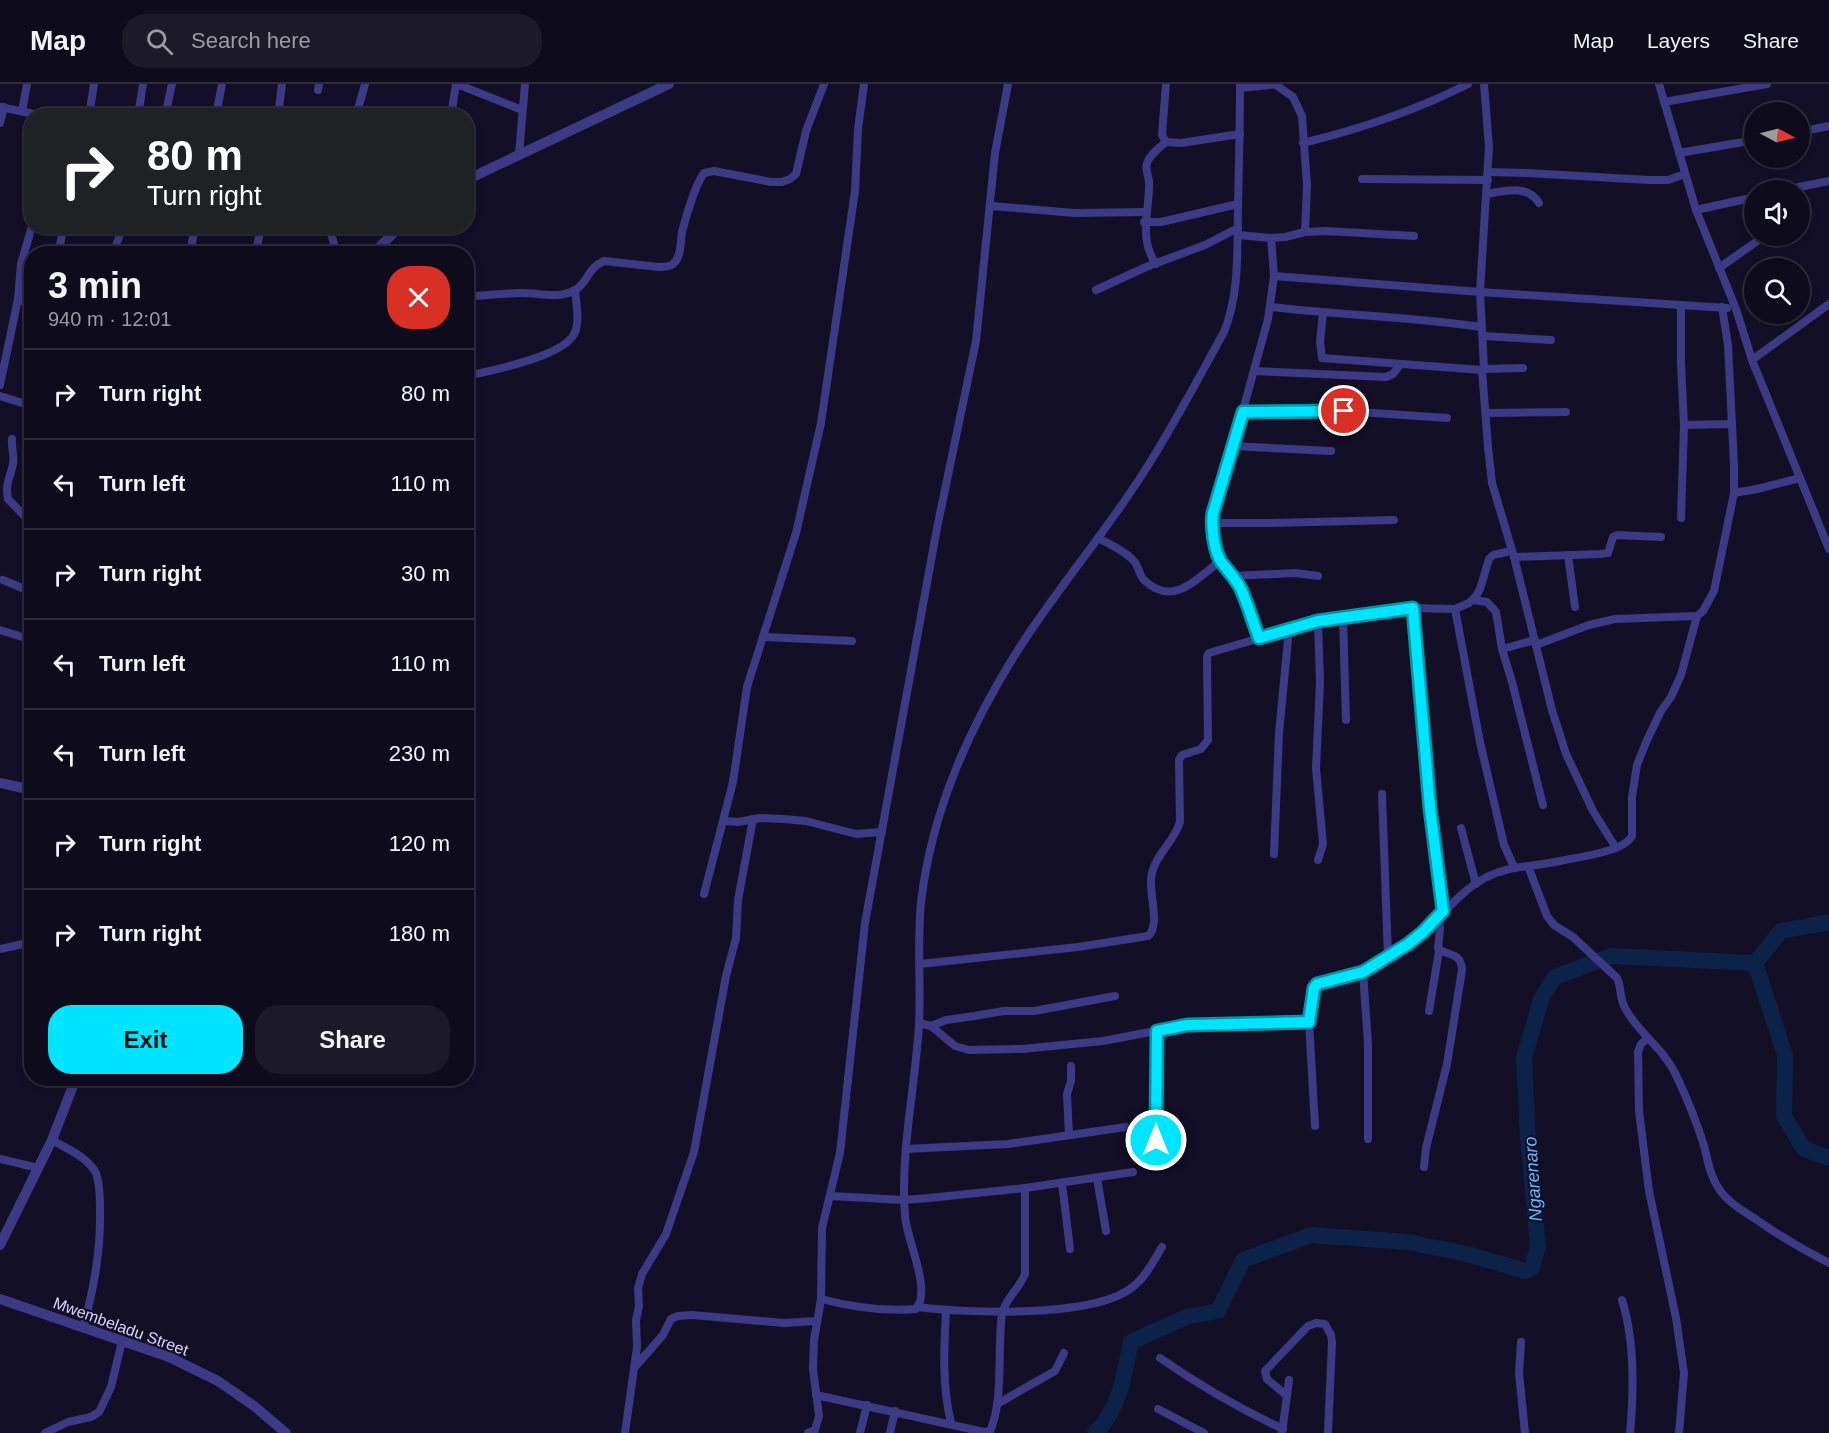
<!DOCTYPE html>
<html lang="en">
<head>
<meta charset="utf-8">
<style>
	body { margin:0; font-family:Arial,sans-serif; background:#1c1929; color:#f1f3f6; height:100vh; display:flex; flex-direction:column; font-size:22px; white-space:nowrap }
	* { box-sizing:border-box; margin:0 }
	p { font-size:20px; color:#9b9ba3 }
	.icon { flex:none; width:33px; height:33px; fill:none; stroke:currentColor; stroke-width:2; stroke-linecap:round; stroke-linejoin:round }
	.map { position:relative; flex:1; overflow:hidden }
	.sheet { position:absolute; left:24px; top:162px; width:450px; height:840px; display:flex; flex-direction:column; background:#0e0b1c; border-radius:24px; box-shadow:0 3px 9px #0003,0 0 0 2px #2e2b3b }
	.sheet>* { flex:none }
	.hud { position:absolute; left:24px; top:24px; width:450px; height:126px; border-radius:24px; box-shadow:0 3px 9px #0003,0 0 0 2px #2e2b3b; background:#202124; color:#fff; overflow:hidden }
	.needle { width:39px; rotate:97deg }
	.tools { position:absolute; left:1744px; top:18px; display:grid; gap:12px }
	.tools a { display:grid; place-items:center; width:66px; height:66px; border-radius:50%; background:#0e0b1c; box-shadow:0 3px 9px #0003,0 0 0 2px #2e2b3b; font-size:30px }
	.pin { position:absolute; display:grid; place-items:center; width:51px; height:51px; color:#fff; margin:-26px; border:3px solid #fff; border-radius:50%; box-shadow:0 2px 6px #0007 }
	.me { position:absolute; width:66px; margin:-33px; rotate:0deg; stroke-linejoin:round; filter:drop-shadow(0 0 4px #0008) }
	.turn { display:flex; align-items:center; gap:21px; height:126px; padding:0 24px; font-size:27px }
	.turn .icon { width:78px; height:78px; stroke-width:2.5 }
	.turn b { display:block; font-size:42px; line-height:51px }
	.round { display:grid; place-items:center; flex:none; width:63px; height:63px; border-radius:24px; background:#1c1929 }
	.summary { display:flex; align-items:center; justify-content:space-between; height:102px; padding:0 24px }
	h1 { font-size:36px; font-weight:800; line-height:45px }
	.cta { display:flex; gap:12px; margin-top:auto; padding:12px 24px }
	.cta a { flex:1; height:69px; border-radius:24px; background:#00e5ff; color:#111; font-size:24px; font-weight:800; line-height:69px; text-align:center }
	.cta a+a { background:#1c1929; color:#f1f3f6 }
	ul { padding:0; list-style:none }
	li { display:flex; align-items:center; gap:18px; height:90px; padding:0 24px; border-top:2px solid #2e2b3b }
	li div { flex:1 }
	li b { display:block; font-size:22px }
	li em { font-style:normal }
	header { display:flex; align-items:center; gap:36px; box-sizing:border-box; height:84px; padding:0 30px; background:#0e0b1c; border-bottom:2px solid #2e2b3b }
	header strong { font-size:28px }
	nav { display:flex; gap:33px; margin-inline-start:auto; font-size:21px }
	.search { width:420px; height:54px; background:#1c1929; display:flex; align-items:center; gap:15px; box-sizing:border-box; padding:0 21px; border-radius:24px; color:#9b9ba3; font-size:22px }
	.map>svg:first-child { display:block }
</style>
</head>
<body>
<header>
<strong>Map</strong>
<div class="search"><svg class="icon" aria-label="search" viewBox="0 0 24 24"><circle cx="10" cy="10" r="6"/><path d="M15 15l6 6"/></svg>Search here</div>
<nav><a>Map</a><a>Layers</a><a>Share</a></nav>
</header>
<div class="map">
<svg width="1829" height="1349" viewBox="0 0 1829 1349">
	<rect width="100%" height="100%" fill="#130f26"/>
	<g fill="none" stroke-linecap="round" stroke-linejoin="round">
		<g stroke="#0c2248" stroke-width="16">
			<polyline points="1755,879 1781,847 1829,838"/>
			<path d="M1095 1349C1120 1325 1124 1290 1131 1258L1186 1233 1218 1227 1243 1176 1311 1151 1407 1158 1467 1170 1525 1187 1532 1184 1538 1162 1528 1054 1524 974 1542 913 1555 893 1611 872 1755 879 1785 971 1784 1032 1804 1065 1829 1074"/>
		</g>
		<g stroke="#3d3a85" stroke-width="8">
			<polyline points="457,0 522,26"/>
			<polyline points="1166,0 1162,51 1166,58 1181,59 1240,50"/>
			<polyline points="1484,0 1489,63 1480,208 1484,285 1482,286 1488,363 1492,399 1514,473 1552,626 1566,670 1593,727 1616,764"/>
			<polyline points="1659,0 1696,126 1736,225 1752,276 1829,465"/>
			<polyline points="1276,1 1293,13 1302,32 1307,101 1305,148"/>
			<polyline points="1240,4 1278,0"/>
			<polyline points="318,6 319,0"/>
			<polyline points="1664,18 1767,0"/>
			<polyline points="0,23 43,32"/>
			<polyline points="22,27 27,0"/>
			<polyline points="89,32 94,0"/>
			<polyline points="138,32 143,0"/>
			<polyline points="165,32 172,0"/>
			<polyline points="216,32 222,0"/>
			<polyline points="278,32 282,0"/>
			<polyline points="356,32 365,0"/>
			<polyline points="451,32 456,0"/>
			<polyline points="0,39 4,23"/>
			<polyline points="1800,48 1829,42"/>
			<path d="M1303 59C1360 45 1415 27 1468 0"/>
			<polyline points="1679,69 1755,56"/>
			<polyline points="519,70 525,0"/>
			<polyline points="1488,88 1527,89 1649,96 1668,96 1685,90"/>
			<polyline points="1362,95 1488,96"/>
			<polyline points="1785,106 1829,97"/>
			<path d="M1487 110C1504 107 1528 100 1539 119"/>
			<polyline points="991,122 1074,129 1146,128"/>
			<polyline points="1696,126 1755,113"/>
			<polyline points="1144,138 1161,138 1238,120"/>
			<polyline points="329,142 336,167"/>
			<polyline points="1238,151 1271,154 1285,153 1305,148 1326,147 1414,152"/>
			<polyline points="58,170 64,142"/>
			<polyline points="113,170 123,142"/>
			<polyline points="190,170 195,142"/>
			<polyline points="260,170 257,163 261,142"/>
			<path d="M327 170C343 166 355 165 371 170"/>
			<path d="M1156 180C1138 155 1150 125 1149 97 1148 90 1145 86 1147 79 1150 70 1159 64 1166 58"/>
			<polyline points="1719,184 1763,153"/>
			<polyline points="1274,192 1480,208 1727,224"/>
			<polyline points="1096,206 1146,183 1205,161 1238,144"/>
			<path d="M466 213C484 211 501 210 519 209 537 208 558 216 575 206 588 199 587 184 604 177L659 183C664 183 669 183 673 180 682 172 680 158 682 148 686 133 695 101 704 89L714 87 771 98H782L790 95 796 90 806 47 824 0"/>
			<polyline points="18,215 32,221"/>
			<polyline points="1681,221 1681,279 1684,341 1681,434"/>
			<path d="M1270 223C1341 231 1411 233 1481 243"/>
			<polyline points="1323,229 1320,258 1322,274 1482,286"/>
			<polyline points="1483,252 1551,256"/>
			<polyline points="1752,276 1829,220"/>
			<polyline points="1484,285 1523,284"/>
			<polyline points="1254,287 1386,293 1393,290 1400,281"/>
			<path d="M466 292C490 287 567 272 575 248 580 236 576 219 575 206"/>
			<polyline points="0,301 18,215 21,180 32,142"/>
			<polyline points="0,312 32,322"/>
			<polyline points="1243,328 1344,327 1447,334"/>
			<polyline points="1486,329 1566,328"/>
			<polyline points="1684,341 1732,340"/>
			<path d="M12 355C11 363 15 374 13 380 10 395 5 398 8 415L32 440"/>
			<polyline points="1233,362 1331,367"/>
			<polyline points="1734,409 1757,405 1800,394"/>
			<polyline points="1212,439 1271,439 1394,436"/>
			<path d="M1098 454C1109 460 1124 466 1133 476 1139 482 1139 491 1144 496 1173 524 1196 495 1220 477"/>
			<polyline points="1568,471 1575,523"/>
			<polyline points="1514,473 1600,470 1608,469 1613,453 1617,451 1661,453"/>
			<polyline points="1233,492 1295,489 1318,492"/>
			<polyline points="3,496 32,508"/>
			<polyline points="1473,516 1487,518 1496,528 1502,565 1512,598 1543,721"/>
			<polyline points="1413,524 1430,724 1443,827"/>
			<polyline points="1455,525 1480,658 1504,761 1514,783"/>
			<polyline points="1343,534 1346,636"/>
			<polyline points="1318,537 1320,599 1316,684 1323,760 1318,776"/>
			<polyline points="0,546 32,556"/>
			<polyline points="764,553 852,557"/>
			<polyline points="1259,554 1240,505 1233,492 1220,477 1212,439 1268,235 1274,192 1271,154"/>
			<polyline points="1536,561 1589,541 1615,535 1697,532"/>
			<polyline points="1502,565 1535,556"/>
			<polyline points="1382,710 1388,873"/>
			<polyline points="723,737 738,738 760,734 783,735 806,737 856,750 882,748"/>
			<polyline points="1461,744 1476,800"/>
			<polyline points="1274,770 1279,649 1289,545"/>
			<path d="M1528 782 1547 832 1554 841 1573 853 1617 894C1622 904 1619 914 1625 924 1638 949 1663 964 1675 989 1686 1012 1697 1038 1704 1062 1708 1077 1710 1092 1719 1105 1728 1118 1741 1126 1754 1134 1778 1151 1803 1166 1829 1179"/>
			<polyline points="704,810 733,698 747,603 796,449 821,339 855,107 858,45 864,0"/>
			<polyline points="0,865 32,858"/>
			<path d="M920 880 1078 863 1148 852C1160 843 1150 812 1151 797 1151 774 1174 759 1180 738L1179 676 1182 671 1201 665 1208 656 1207 572 1209 569 1318 537 1413 524 1455 525 1469 519 1476 512 1480 505 1489 475 1493 471 1511 467"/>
			<polyline points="1363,888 1368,960 1368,1055"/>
			<polyline points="1429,927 1439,867"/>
			<polyline points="919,941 923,940 931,942 955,962 969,966 1022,965 1103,957 1187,941 1309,938"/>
			<polyline points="931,942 946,936 974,932 1004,927 1034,927 1115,912"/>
			<polyline points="1647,955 1641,960 1638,968 1639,1027 1649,1107 1676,1234 1684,1289 1679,1349"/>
			<path d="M1315 1042 1309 938 1314 904 1317 900C1332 894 1351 894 1365 887 1385 877 1406 863 1423 849 1443 831 1460 807 1485 794 1510 781 1533 783 1560 777 1578 773 1624 768 1632 752V713L1637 681 1647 656 1661 627 1671 613 1681 591 1697 532 1703 527 1714 507 1734 409V381L1728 261 1722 223"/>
			<polyline points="1069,1051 1067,1010 1071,997 1071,982"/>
			<path d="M52 1056C67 1065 88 1073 96 1089 100 1100 100 1114 100 1126 101 1167 94 1205 83 1244"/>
			<polyline points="1156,1056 1157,947"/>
			<polyline points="906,1065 1008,1060 1126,1043"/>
			<polyline points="0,1075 38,1084"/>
			<path d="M1424 1083 1426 1064 1447 980 1462 886C1461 869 1450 872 1438 865L1440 844 1438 833"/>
			<polyline points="1097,1094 1106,1147"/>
			<polyline points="1062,1099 1070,1165"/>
			<polyline points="830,1112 904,1116 929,1114 1025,1104 1133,1088"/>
			<path d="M821 1215C852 1223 884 1228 916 1225 932 1206 907 1157 905 1132 900 1069 915 1005 919 941 921 900 917 859 921 818 932 726 969 644 1018 566 1058 503 1108 446 1147 383 1175 339 1199 293 1224 248 1240 210 1237 162 1238 120 1239 80 1240 40 1240 0"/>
			<path d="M1622 1216C1635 1257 1634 1306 1630 1349"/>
			<path d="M917 1223C966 1229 1098 1235 1135 1201 1147 1191 1154 1176 1162 1163"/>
			<path d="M946 1226C944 1265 942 1302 951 1339"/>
			<polyline points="1521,1258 1519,1289 1525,1349"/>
			<path d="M1160 1274C1199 1301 1240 1325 1283 1345"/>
			<polyline points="634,1284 663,1251 671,1235 678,1232 692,1231 784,1239 817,1237"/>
			<path d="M816 1311 984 1348 990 1347C1004 1316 997 1265 1002 1230 1005 1215 1020 1204 1025 1190V1104"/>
			<polyline points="1287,1312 1267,1295 1265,1287 1308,1242 1316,1239 1325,1240 1331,1251 1332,1258 1328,1349"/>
			<polyline points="997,1320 1055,1287 1064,1269"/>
			<polyline points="1158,1325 1204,1349"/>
			<polyline points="45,1349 68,1338 91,1333 99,1328 111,1303 122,1257"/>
			<polyline points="625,1349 637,1263 636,1236 639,1222 638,1204 642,1190 666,1150 694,1068 726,892 736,854 738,816 753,735"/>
			<polyline points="808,1349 815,1346 819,1332 813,1285 814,1256 821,1215 822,1144 840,1069 865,839 937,444 976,257 995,69 1008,0"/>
			<polyline points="860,1349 867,1321"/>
			<polyline points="890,1349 895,1327"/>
			<polyline points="1282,1349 1289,1296"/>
		</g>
		<g stroke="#3d3a85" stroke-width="10">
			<polyline points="466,96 669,0"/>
			<polyline points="373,170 400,142"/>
			<polyline points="0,699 32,706"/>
			<polyline points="0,1161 52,1056 76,994"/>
			<polyline points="0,1215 169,1273 218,1297 254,1322 286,1349"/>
		</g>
	</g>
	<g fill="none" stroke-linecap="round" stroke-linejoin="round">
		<defs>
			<path id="route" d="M1156 1056 1157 947 1187 941 1309 938 1314 904 1317 900 1363 888 1408 860 1423 848 1443 827 1430 724 1413 524 1318 537 1259 554C1253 538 1248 521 1241 505 1236 495 1229 488 1222 479 1214 469 1211 441 1213 429L1243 328 1344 327"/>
		</defs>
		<use href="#route" stroke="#0095a6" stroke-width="15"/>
		<use href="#route" stroke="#00e5ff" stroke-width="10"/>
	</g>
	<g text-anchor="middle" stroke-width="4.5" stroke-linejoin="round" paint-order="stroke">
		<g font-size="16" fill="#d9d4ff" stroke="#130f26">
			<text transform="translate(121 1242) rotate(20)" y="6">Mwembeladu Street</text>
		</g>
		<g font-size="18" font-style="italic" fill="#62b6ff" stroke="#130f26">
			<text transform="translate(1533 1095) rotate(-94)" y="6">Ngarenaro</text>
		</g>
	</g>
</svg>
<div class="tools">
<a><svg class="needle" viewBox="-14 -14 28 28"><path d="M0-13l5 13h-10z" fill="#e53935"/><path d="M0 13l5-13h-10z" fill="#9b9ba3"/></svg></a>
<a><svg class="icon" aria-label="sound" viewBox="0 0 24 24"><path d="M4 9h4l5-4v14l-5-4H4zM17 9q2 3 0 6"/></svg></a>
<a><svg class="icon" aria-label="search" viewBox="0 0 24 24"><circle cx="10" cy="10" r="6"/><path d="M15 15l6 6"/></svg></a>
</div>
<div class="pin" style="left:1344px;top:327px;background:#d93025"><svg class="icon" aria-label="arrive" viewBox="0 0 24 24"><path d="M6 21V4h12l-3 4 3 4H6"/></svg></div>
<svg class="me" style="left:1156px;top:1056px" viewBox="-20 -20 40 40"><circle r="17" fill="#00e5ff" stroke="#fff" stroke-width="3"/><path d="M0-11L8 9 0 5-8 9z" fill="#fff"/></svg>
<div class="hud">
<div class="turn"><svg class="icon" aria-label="right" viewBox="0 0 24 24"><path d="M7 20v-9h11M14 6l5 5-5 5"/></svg><div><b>80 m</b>Turn right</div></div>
</div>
<section class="sheet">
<div class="summary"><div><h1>3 min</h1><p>940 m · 12:01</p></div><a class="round" style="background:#d93025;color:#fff"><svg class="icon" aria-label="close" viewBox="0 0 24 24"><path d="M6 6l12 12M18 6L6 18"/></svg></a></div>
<ul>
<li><svg class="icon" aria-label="right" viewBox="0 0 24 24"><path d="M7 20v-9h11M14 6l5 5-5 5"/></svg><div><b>Turn right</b></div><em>80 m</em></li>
<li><svg class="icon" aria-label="left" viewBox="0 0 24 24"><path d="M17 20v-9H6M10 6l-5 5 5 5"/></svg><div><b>Turn left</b></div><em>110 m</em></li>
<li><svg class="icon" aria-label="right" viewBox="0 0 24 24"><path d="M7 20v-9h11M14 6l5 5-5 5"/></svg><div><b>Turn right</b></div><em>30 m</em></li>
<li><svg class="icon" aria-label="left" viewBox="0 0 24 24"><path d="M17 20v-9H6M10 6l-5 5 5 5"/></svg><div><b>Turn left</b></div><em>110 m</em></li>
<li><svg class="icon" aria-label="left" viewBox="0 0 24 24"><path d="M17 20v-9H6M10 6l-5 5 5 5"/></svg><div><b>Turn left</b></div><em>230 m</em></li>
<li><svg class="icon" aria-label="right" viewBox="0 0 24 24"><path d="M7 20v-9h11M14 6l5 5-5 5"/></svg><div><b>Turn right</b></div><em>120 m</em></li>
<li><svg class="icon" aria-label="right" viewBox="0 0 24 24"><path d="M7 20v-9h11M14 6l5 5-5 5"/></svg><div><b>Turn right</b></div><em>180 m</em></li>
</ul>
<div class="cta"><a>Exit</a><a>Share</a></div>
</section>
</div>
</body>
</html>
